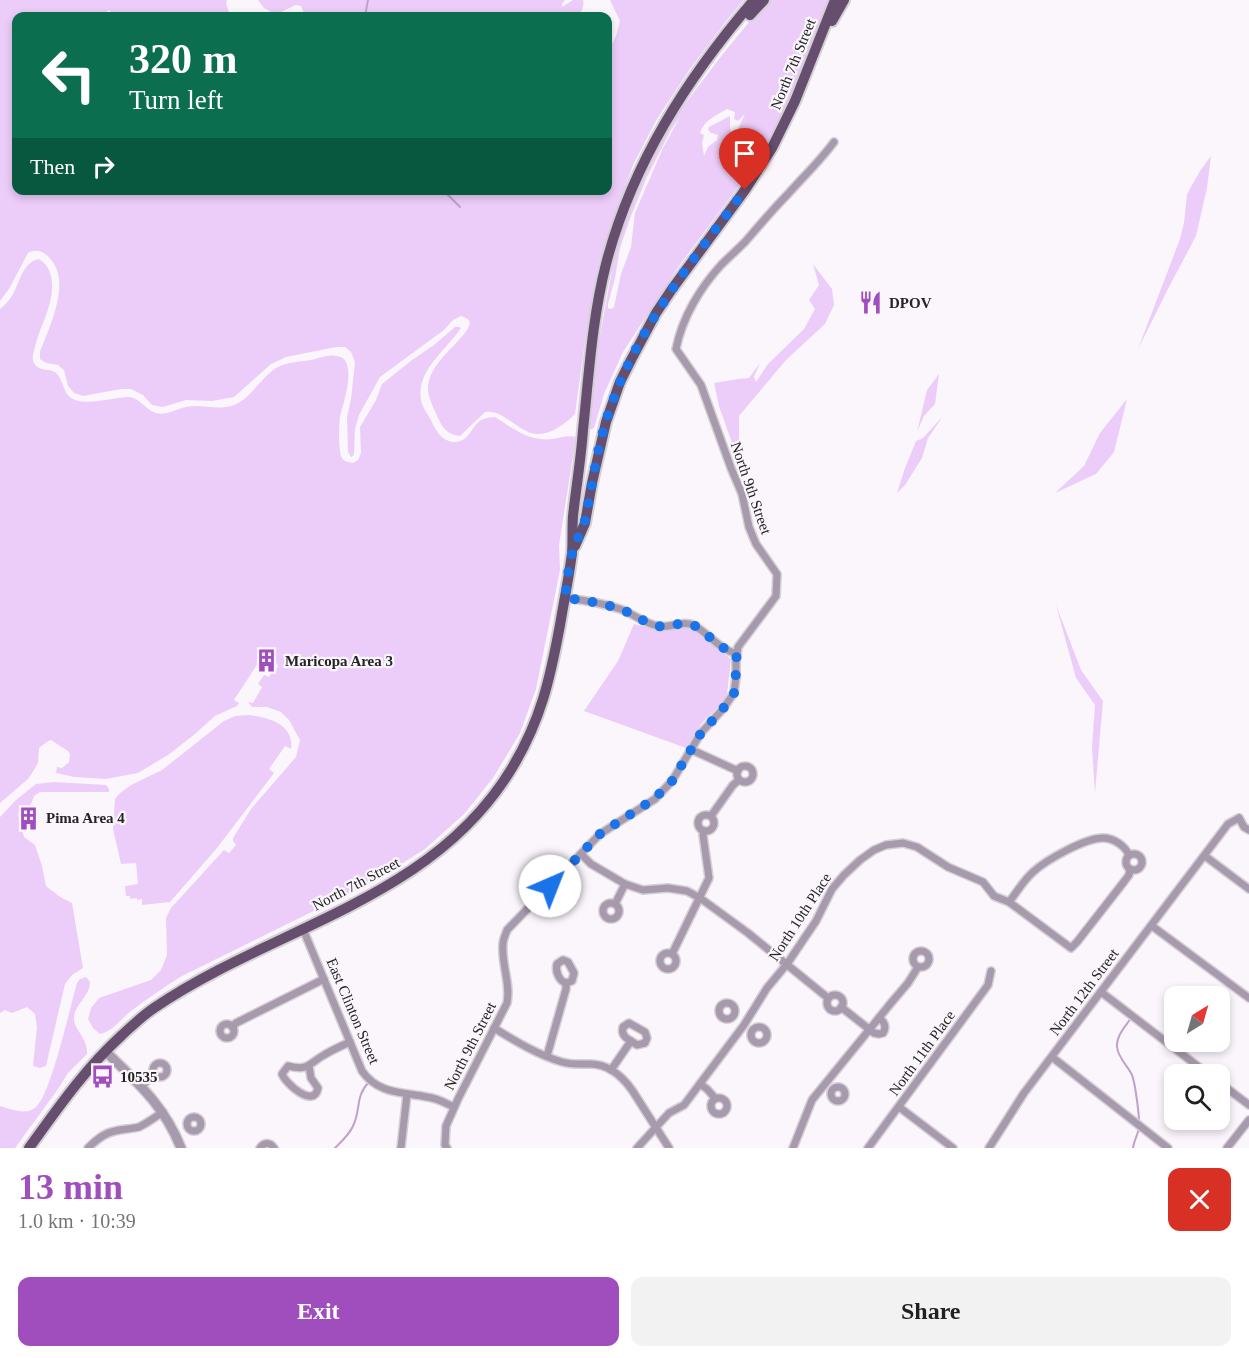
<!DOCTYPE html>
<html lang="en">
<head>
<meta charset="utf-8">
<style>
	body { margin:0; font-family:"Times New Roman",serif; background:#f2f2f2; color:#202124; height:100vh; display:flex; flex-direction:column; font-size:22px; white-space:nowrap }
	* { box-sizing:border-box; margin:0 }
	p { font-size:20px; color:#757577 }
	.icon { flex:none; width:33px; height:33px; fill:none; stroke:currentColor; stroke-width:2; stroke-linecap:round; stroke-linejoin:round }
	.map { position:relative; height:1148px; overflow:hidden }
	.sheet { display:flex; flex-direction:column; background:#fff; flex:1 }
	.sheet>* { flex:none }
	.banner { position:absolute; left:12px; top:12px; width:600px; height:183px; border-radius:12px; box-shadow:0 3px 9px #0003; background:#0b6e4f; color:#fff; overflow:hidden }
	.needle { width:39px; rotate:37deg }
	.tools { position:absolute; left:1164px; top:986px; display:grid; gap:12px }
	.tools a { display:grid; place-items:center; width:66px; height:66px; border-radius:12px; background:#fff; box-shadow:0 3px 9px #0003; font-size:30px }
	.pin { position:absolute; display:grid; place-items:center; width:51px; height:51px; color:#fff; margin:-62px -26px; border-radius:50% 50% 50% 0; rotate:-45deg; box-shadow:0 0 6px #0007 }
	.pin .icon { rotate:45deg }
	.me { position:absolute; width:66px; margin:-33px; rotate:44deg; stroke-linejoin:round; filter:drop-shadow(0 0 4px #0008) }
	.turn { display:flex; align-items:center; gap:21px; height:126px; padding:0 18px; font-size:27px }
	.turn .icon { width:78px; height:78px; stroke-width:2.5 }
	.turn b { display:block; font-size:42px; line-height:51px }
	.then { display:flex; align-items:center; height:57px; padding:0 18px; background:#0003; gap:12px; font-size:22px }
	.round { display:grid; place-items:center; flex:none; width:63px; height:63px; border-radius:12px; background:#f2f2f2 }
	.head { display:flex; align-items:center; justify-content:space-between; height:102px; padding:0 18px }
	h1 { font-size:36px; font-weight:800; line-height:45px; color:#a04dbd }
	.button { display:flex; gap:12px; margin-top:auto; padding:12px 18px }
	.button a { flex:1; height:69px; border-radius:12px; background:#a04dbd; color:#fff; font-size:24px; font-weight:800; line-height:69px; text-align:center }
	.button a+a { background:#f2f2f2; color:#202124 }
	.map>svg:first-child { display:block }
</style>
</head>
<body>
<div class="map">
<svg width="1249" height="1148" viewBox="0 0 1249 1148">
	<rect width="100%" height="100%" fill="#faf6fc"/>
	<g fill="#eccdf9" fill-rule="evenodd">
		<path d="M0 0H227L226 3 230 16H106L111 13 109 10 101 16H78L73 12 67 13 60 16H16V190H608V52L616 36 620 21 610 0H744L727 20 690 69 657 119 633 165 599 262 587 327 575 414C563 426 546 439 528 432 521 429 514 423 507 419 500 414 494 411 485 412L460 436C447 435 442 427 437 416 434 409 428 397 428 389 428 370 445 355 457 342 462 336 468 331 470 323L468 319 461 316 453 320 444 330 380 377 359 415 355 429 354 453 353 456 351 457 348 452 347 417 351 399 355 362 351 352 345 347H336L286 357 271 364 234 397 212 401 186 400 163 407 152 405 143 395 131 389H121L83 396 74 393 68 386 64 370 58 365 46 363 40 359V352C50 325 75 276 45 254 39 250 34 250 28 253L9 289 0 301Z"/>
		<path d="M258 0H565L562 4V7L573 0H583C585 6 581 12 578 16H305L301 6 296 5 283 11 278 16H271L270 11 264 8Z"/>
		<path d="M767 0H830L784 113 764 152 679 266 623 352 604 394 594 428 589 430 596 357 615 254 630 207 646 168 675 117 722 55ZM727 109 735 112 734 119 738 121 745 114 734 138 730 129V116L709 127 708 130 711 133 718 135 717 140 708 147 704 156 702 143 704 135 700 133C705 119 716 116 727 109ZM680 117 663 148 635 213 631 247 621 274 614 307 611 309 608 308V304L615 278 620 248 631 216 647 177 671 130Z"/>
		<polygon points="1211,156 1207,188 1196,236 1170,285 1138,349 1180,239 1184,223 1187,194 1200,171"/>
		<path d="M39 259C48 265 51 272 52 282 54 305 40 325 35 347 34 351 32 356 33 360 36 374 52 366 58 375 64 383 63 392 71 398 85 407 113 397 129 397 140 398 146 410 156 413 166 416 176 409 186 407 199 404 214 409 227 407 248 404 259 379 276 368 287 362 298 362 311 360 319 358 329 354 337 356 359 359 343 404 340 417 339 425 338 450 342 458 344 462 349 462 353 463L358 460 361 453 360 427 376 400 382 384 412 360 434 345 455 327H459L461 328C446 351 413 372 422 404 424 409 428 415 431 420 435 430 442 441 453 442 469 443 471 427 481 420 485 418 491 417 495 417 512 428 530 442 552 439 560 438 567 435 576 437L559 545 560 570 536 689 520 733 493 778 464 814 425 849 374 881 182 976C164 987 147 999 131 1011 121 1019 112 1032 100 1034L93 1028 88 1019 91 1008 99 998 151 980 161 970 167 955 166 918 171 908 224 850 229 853 236 845 233 841V838L251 809 296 757 300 740 289 720 281 712 267 707H252L248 702 253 703 262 687 258 684 264 675 269 677 273 670H276L278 666 274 658 264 654 234 700 239 703 237 706 215 716 195 734 168 755 138 773 106 779 74 777 56 773 57 767 62 768 69 762 70 754 68 751 51 740C47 741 42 746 39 748L38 763 32 773 28 779 0 803V309C5 305 10 300 13 294 20 281 23 262 39 259Z"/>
		<polygon points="813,264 832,289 834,305 825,324 786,360 739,416 739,445 737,457 719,406 714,383 738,379 749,378 760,363 754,377 756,382 768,364 804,329 815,309 809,300 819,285"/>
		<polygon points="939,374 935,404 924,416 917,432 927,390"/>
		<polygon points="1127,399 1114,452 1096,474 1055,493 1084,466 1100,433"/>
		<polygon points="943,416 928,438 922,458 905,485 897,493 905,468 916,441 923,438"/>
		<polygon points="1056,605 1081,670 1103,701 1095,793 1092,747 1095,705 1076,678"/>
		<polygon points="634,624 657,630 688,626 731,659 727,694 722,703 702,723 686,748 584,711 618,661"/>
		<path d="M249 715C267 717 295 724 291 749L285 746 269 769 274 773 217 848 170 902 142 905V899L137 900V898L130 899V896H126L125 886 138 884 136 863 121 864 113 829 115 799 119 794 131 785 162 770 224 721 235 716Z"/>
		<polygon points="54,782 106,785 109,789 109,792 40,792 34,796 28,811 18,814 24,837 35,845 42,866 46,886 60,897 72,903 83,968 72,975 65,984 46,1066 40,1068 33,1066 37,1027 35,1014 27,1007 12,1013 5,1010 0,1013 0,817 16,800 36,784"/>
		<path d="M86 977 90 982C90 996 75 1004 74 1017 73 1030 88 1037 87 1054L68 1073 58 1089 15 1148H0V1106C11 1109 26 1116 36 1107 51 1094 70 1007 77 983L80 979Z"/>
	</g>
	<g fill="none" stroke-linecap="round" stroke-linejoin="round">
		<g stroke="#c0a0cc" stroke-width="2">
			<polyline points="365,16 368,0"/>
			<polyline points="443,190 460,207"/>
			<path d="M1131 1018C1125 1027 1116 1036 1117 1047 1118 1058 1128 1066 1132 1075 1135 1082 1140 1119 1139 1126 1139 1133 1134 1140 1133 1148"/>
			<path d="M335 1148C342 1141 349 1135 353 1126 361 1110 355 1096 369 1082"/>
		</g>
		<defs>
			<g id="minor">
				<path d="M565 598C584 600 602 603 620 609 632 613 645 624 658 626 670 629 683 619 695 626 710 635 719 649 737 654"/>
				<polyline points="692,750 738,771"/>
				<circle cx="745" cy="774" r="8"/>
				<circle cx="706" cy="823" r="8"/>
				<polyline points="711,816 733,785 739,780"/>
				<polyline points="1239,818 1244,827 1249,830"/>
				<circle cx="1134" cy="862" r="8"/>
				<polyline points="581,854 591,864 625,884 643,890 668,888 687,891 700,898 748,933 828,998"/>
				<polyline points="1205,856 1249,889"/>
				<path d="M1009 902C1017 892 1023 881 1033 872 1046 860 1085 838 1103 838 1114 838 1125 846 1129 855"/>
				<circle cx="611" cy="911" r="8"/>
				<polyline points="615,904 625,884"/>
				<polyline points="1152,926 1249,998"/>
				<path d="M303 929 362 1071C378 1094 402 1092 427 1097 437 1098 445 1103 454 1107"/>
				<circle cx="921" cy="959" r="8"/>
				<circle cx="668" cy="961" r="8"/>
				<polyline points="672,954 709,878 703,835 704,831"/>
				<path d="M563 960 568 962 574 973 572 981 566 983C559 981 555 971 557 964Z"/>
				<polyline points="1101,992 1208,1074"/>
				<circle cx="835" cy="1003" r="8"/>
				<circle cx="727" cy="1011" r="8"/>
				<path d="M841 1007 874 1033 879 1034 883 1033C887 1027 884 1021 879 1018"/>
				<path d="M629 1023 645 1032 647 1038 645 1043 637 1045C630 1040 620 1037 623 1027Z"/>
				<circle cx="227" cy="1031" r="7"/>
				<circle cx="759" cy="1035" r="8"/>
				<polyline points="232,1027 236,1023 324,979"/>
				<path d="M494 1028C515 1041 538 1055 562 1062 572 1065 580 1064 590 1064 608 1064 622 1076 632 1090L669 1148"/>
				<polyline points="547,1056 566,989 566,983"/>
				<polyline points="1052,1057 1168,1148"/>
				<circle cx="160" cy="1070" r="7"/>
				<path d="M309 1066 311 1078 318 1088C314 1109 286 1084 282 1074L288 1066C309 1071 308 1064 324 1055 332 1050 341 1046 350 1042"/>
				<polyline points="611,1070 631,1041"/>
				<polyline points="1220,1083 1249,1105"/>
				<polyline points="700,1084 707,1089 715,1098"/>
				<polyline points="142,1086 154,1074"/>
				<circle cx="838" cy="1094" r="7"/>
				<circle cx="719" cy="1106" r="8"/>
				<polyline points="899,1107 953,1148"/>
				<circle cx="194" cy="1124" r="7"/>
				<path d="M88 1148C96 1140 104 1133 115 1131 123 1129 131 1129 139 1127 148 1123 155 1117 163 1112"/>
				<path d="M260 1148C264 1142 270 1142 274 1148"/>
				<polyline points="401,1148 407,1094"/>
				<path d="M447 1148 445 1145 446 1126 458 1099 507 1003C511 983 501 964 503 944 503 939 506 934 507 930L600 834 655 799 672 781 701 733 722 710 734 693 736 678V662L738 647 776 596 777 574 756 544 749 527 742 494 731 468 701 385 676 349C682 318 700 288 721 265 729 257 737 250 745 242 759 226 773 209 788 194 804 176 820 161 834 142"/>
				<polyline points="637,1148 669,1113 684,1105 744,1025 767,988 787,964 816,921 832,889 844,875 860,860 874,850 886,845 903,843 917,847 948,867 983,882 994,896 1009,902 1071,948 1077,942 1123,883 1129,875 1130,869"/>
				<polyline points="793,1148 812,1100 891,1003 908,983 918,967"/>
				<polyline points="868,1148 988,985 991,971"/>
				<polyline points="989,1148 1024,1093 1228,824 1239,818"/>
				<polyline points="1227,1148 1249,1120"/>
			</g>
			<path id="tertiary" d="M105 1051C137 1082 164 1105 181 1148"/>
			<g id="primary">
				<polyline points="750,15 764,0"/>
				<polyline points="832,21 844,0"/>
				<polyline points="575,546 585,523 592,483 606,422 620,382 631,360 656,313 672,289 745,190 772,148 795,101 835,0"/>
				<path d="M29 1148C58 1108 84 1070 121 1036 132 1026 142 1016 154 1008 274 926 432 901 512 768 541 720 550 679 560 625 564 601 569 577 572 553 573 541 572 529 573 516 576 488 581 459 583 430 589 374 592 319 606 264 632 164 687 78 754 0"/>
			</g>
		</defs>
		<use href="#minor" stroke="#d4d0d5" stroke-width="10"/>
		<use href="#tertiary" stroke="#d4d0d5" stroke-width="12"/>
		<use href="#primary" stroke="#d4d0d5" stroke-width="14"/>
		<use href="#minor" stroke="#a89aad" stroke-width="7"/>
		<use href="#tertiary" stroke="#a89aad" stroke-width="9"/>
		<use href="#primary" stroke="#654e6e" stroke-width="10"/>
	</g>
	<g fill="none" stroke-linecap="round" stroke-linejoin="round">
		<path stroke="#1a73e8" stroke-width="10" stroke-dasharray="0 18" d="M550 886 600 834 654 799 672 781 701 733 722 710 734 693 736 678 735 666 737 654C719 649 710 635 695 626 683 619 670 629 658 626 646 624 632 613 620 609 602 603 584 600 565 598 567 584 568 568 572 554 574 542 583 532 585 520 593 483 597 445 610 409 638 326 694 259 745 190"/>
	</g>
	<defs>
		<symbol id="restaurant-bare" viewBox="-9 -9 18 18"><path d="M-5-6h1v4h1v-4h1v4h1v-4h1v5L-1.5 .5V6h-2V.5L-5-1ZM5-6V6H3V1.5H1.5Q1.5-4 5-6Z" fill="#a04dbd" stroke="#faf6fc" stroke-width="2.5" paint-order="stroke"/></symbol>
		<symbol id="building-bare" viewBox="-9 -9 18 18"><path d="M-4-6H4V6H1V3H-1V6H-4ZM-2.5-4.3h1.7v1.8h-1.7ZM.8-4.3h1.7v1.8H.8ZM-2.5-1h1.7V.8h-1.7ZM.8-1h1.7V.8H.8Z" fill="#a04dbd" stroke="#faf6fc" stroke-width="2.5" paint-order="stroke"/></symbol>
		<symbol id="bus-bare" viewBox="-9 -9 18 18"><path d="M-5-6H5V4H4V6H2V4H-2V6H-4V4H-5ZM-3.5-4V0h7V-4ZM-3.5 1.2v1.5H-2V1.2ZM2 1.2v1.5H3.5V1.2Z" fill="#a04dbd" stroke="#faf6fc" stroke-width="2.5" paint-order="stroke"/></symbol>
	</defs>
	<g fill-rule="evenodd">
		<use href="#restaurant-bare" x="854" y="286" width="33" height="33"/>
		<use href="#building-bare" x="250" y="644" width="33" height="33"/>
		<use href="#building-bare" x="12" y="802" width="33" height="33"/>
		<use href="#bus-bare" x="86" y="1060" width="33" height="33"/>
	</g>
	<g text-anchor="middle" stroke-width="4.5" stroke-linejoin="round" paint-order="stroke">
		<g font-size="15" fill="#252425" stroke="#faf6fc">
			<text transform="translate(793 64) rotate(-68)" y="5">North 7th Street</text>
			<text transform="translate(751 488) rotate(71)" y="5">North 9th Street</text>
			<text transform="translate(356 884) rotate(-28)" y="5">North 7th Street</text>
			<text transform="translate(800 917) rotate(-57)" y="5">North 10th Place</text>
			<text transform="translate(1084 992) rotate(-53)" y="5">North 12th Street</text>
			<text transform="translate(353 1011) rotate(67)" y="5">East Clinton Street</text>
			<text transform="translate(470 1046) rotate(-63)" y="5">North 9th Street</text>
			<text transform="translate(922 1053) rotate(-54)" y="5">North 11th Place</text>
		</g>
		<g font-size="15" font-weight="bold" fill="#252425" stroke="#faf6fc" text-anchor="start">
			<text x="889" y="308">DPOV</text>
			<text x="285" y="666">Maricopa Area 3</text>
			<text x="46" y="823">Pima Area 4</text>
			<text x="120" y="1082">10535</text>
		</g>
	</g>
</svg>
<div class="tools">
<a><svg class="needle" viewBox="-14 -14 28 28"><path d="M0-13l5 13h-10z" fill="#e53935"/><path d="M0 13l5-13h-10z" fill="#757577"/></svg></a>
<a><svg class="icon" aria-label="search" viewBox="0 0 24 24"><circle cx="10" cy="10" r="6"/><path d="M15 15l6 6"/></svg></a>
</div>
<div class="pin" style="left:745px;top:190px;background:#d93025"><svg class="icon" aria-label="arrive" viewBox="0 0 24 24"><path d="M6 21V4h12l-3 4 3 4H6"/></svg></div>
<svg class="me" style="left:550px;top:886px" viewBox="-20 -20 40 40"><circle r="19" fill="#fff"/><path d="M0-13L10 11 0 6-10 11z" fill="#1a73e8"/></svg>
<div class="banner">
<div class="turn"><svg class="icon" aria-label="left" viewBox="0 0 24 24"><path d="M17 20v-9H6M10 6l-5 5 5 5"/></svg><div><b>320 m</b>Turn left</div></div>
<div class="then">Then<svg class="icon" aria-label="right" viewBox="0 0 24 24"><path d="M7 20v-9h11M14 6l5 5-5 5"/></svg></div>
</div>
</div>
<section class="sheet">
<div class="head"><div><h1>13 min</h1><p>1.0 km · 10:39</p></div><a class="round" style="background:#d93025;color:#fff"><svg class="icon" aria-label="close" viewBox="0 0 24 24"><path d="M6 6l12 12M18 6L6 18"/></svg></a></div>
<div class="button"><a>Exit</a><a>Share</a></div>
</section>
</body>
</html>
